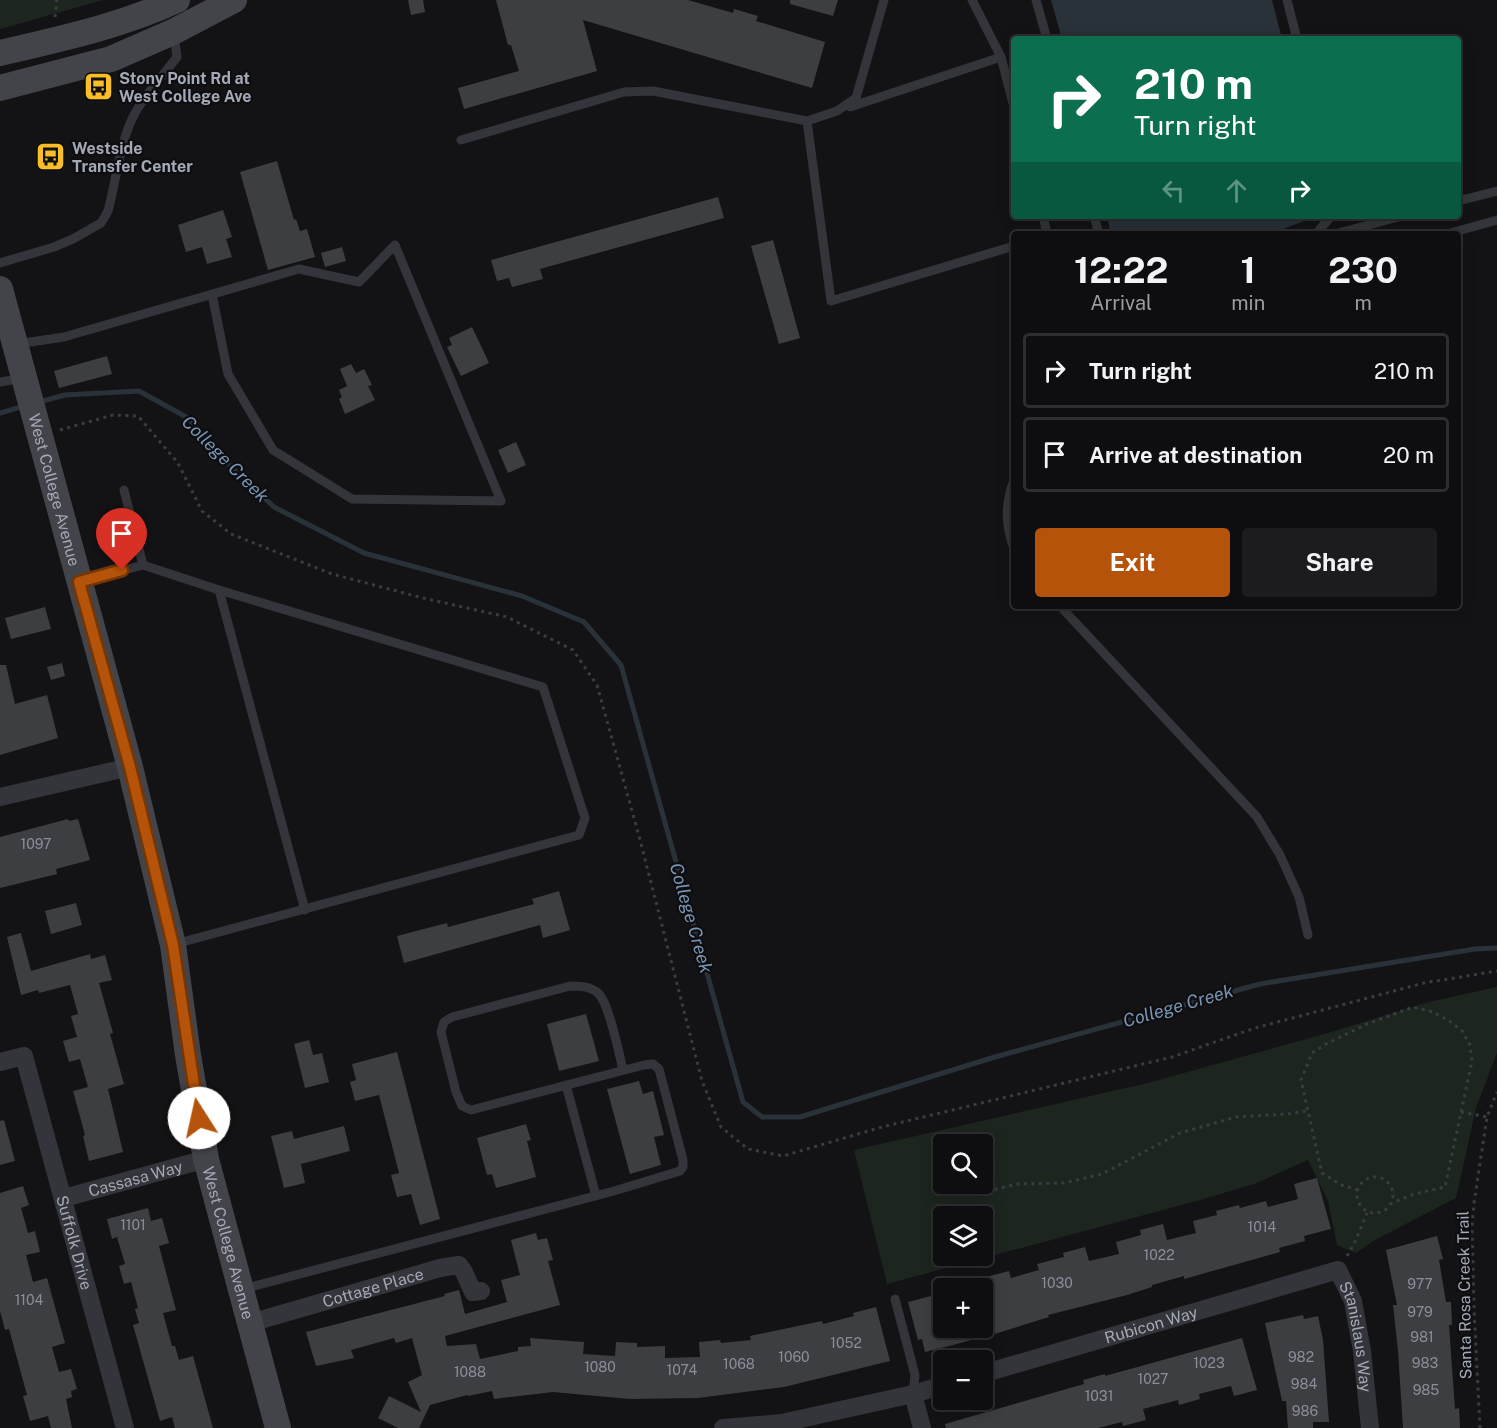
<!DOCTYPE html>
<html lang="en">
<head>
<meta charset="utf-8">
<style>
	body { margin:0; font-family:"Public Sans",sans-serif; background:#1c1c1e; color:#f1f3f6; height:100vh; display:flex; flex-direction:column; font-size:22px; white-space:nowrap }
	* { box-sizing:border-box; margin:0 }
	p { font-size:20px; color:#9b9c9f }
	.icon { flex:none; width:33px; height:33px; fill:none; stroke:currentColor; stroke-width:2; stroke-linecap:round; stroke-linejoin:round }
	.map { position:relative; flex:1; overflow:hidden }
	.details { position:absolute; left:1011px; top:231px; width:450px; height:378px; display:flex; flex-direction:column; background:#0e0e10; border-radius:6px; box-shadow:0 3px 15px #0003,0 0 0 2px #2e2e30 }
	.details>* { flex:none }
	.guide { position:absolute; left:1011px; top:36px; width:450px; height:183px; border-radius:6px; box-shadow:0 3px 15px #0003,0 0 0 2px #2e2e30; background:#0b6e4f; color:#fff; overflow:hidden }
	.controls { position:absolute; left:933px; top:1134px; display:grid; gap:12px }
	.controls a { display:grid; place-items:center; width:60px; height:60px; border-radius:6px; background:#0e0e10; box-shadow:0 3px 15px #0003,0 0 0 2px #2e2e30; font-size:30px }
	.pin { position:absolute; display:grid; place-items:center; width:51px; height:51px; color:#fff; margin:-62px -26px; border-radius:50% 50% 50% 0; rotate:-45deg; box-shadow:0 0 6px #0007 }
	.pin .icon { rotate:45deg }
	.me { position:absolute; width:66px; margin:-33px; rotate:350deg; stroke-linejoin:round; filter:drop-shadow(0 0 4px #0008) }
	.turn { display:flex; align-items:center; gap:21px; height:126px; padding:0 24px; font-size:27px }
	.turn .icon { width:78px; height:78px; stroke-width:2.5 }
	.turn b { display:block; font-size:42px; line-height:51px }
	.lanes { display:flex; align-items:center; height:57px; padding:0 24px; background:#0003; justify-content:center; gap:30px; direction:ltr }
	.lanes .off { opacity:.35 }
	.eta { display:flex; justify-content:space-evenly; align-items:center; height:102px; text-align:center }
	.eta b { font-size:36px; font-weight:700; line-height:42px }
	.action { display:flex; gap:12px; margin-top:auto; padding:12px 24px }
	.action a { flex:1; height:69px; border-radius:6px; background:#b45309; color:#fff; font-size:24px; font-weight:700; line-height:69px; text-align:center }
	.action a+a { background:#1c1c1e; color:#f1f3f6 }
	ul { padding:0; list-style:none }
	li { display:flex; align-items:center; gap:18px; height:75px; margin:0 12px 9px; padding:0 12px; border:3px solid #2e2e30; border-radius:6px }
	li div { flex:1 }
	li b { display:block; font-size:22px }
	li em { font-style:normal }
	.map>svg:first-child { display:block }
</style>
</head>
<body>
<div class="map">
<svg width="1497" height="1428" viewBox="0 0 1497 1428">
	<rect width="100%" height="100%" fill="#131315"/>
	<g fill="#1d251f" fill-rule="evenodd">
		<polygon points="0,0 103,0 0,29"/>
		<path d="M1497 987V1053L1476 1108 1456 1198 1373 1241 1356 1253 1337 1245 1328 1201 1308 1160 1254 1184 1200 1200 887 1284 854 1150 1148 1083 1328 1033 1429 1002ZM944 1144H982V1184H944ZM944 1216H982V1256H944Z"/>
	</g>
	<g fill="#293139">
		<polygon points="1051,0 1272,0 1282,39 1062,39"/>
		<polygon points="1108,216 1311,216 1302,222 1269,234 1110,234"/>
	</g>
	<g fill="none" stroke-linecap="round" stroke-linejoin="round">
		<g stroke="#293139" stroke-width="5">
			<polyline points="39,402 65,395 139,391 188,418 222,458 274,507 364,553 522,596 584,622 621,665 743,1102 762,1117 800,1117 995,1057 1260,984 1475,949 1497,948"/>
			<polyline points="0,413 24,406"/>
		</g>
	</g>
	<g fill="#3d3e42">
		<polygon points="408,0 423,0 425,12 411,15"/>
		<polygon points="496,0 688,0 733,13 734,9 758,16 756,21 825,42 812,88 583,20 597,71 464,109 458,88 519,71 511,45 508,45"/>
		<polygon points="790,0 838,0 833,16 790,4"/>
		<polygon points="277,161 294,220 296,219 300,231 307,229 315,257 268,270 240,172"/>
		<polygon points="718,197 724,218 540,269 543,279 512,287 509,278 497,281 491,260"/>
		<polygon points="223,210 232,237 226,239 232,257 207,264 202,247 186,252 178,225"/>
		<polygon points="773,240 800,338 779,344 751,246"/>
		<polygon points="342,247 346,261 325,267 321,253"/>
		<polygon points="472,327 489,363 461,376 447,347 452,345 449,338"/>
		<polygon points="107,356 112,374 59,388 54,371"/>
		<polygon points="351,364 356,373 364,369 372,385 368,386 375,400 345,414 339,399 342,397 339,390 347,386 340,369"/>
		<polygon points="516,442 526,465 508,473 498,450"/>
		<polygon points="45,607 51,629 11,639 5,618"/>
		<polygon points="62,663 65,676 51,680 47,667"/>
		<polygon points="0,665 6,665 15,704 47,695 58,738 0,755"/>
		<polygon points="68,819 69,821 78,819 90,860 56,869 57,874 0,888 0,837"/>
		<polygon points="559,891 570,930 543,938 540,925 404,963 397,936 447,923 448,927 534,904 532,899"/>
		<polygon points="76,903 82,925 51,934 45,911"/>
		<polygon points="21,933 31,971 90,954 91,959 105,955 112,980 99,983 113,1033 110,1034 124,1084 108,1089 123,1152 89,1161 83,1136 85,1135 73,1091 88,1087 80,1059 69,1062 63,1041 77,1037 71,1016 78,1014 70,985 39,993 38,990 21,995 7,937"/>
		<polygon points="586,1014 599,1061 559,1071 547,1024"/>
		<polygon points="309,1040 313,1055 322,1053 329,1082 305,1088 294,1044"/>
		<polygon points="397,1052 440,1219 420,1225 411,1194 397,1197 391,1175 399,1173 379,1095 355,1101 350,1082 356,1080 352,1064"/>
		<polygon points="639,1081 643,1094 653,1091 664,1135 654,1137 661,1165 630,1174 607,1089"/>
		<polygon points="4,1120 15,1161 0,1165 0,1121"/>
		<polygon points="526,1124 531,1140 527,1141 536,1177 496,1188 492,1174 487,1175 477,1138"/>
		<polygon points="344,1126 350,1151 301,1164 305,1183 284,1188 271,1136 292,1131 294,1139"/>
		<polygon points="1317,1178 1331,1229 1304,1236 1305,1241 1279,1248 1280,1252 1184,1279 1184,1276 1152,1285 1152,1287 1127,1295 1048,1315 1049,1317 1001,1332 953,1345 925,1352 922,1339 918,1340 908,1302 931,1296 934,1307 944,1304 944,1328 982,1328 982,1282 987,1281 986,1277 1009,1271 1011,1278 1039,1270 1037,1264 1064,1257 1063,1253 1085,1247 1089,1261 1119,1254 1116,1242 1141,1235 1140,1230 1163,1224 1167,1240 1196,1233 1193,1221 1217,1215 1216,1211 1239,1205 1240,1208 1266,1201 1268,1207 1298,1199 1294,1184"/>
		<polygon points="23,1186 29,1205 21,1208 28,1233 35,1231 40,1252 26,1255 33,1282 47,1278 65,1343 52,1347 59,1372 71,1369 77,1389 71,1391 72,1397 66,1399 72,1428 51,1428 48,1416 30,1421 23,1396 27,1395 9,1329 5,1330 0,1311 0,1193"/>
		<polygon points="148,1208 151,1221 162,1218 169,1243 159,1246 176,1310 163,1313 172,1346 175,1346 179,1360 193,1356 213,1428 175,1428 172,1417 160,1421 133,1325 139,1323 135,1309 138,1308 131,1282 124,1284 119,1266 125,1264 117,1237 112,1239 107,1219"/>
		<polygon points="536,1233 538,1240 547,1238 553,1260 548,1261 560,1305 445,1336 447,1346 476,1344 480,1359 518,1351 518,1347 531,1346 530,1338 584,1342 583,1354 615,1356 616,1342 637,1343 637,1347 665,1346 665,1358 700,1357 699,1342 720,1340 721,1343 751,1340 750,1336 822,1321 823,1324 854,1316 853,1313 876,1307 890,1361 784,1387 698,1398 630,1399 553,1392 494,1399 492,1391 468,1396 467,1395 430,1405 419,1428 398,1428 378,1418 389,1396 421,1412 408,1382 422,1375 412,1338 396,1343 394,1338 351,1350 354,1358 316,1366 306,1332 445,1296 444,1294 459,1290 465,1314 507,1302 501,1280 520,1275 511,1240"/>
		<polygon points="1437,1236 1443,1259 1439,1260 1446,1302 1451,1302 1452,1325 1449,1325 1451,1354 1455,1409 1459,1408 1460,1428 1403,1428 1398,1351 1393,1305 1397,1305 1386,1250"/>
		<polygon points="1303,1315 1304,1319 1318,1316 1323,1340 1329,1422 1313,1422 1313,1428 1288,1428 1286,1401 1282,1401 1265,1323"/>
		<polygon points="1242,1338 1257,1390 1234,1396 1231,1386 1199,1394 1200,1399 1179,1405 1178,1400 1143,1409 1146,1420 1123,1426 1122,1422 1098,1428 946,1428 945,1424 1084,1384 1083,1380 1105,1374 1105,1376"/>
	</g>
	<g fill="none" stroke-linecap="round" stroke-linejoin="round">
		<g stroke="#3a3c41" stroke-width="3" stroke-dasharray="3 4.5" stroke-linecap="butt">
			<polyline points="55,17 57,0"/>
			<polyline points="60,430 113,415 138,416 178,463 202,511 231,534 332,574 423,598 507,617 573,650 597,685 639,836 702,1081 721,1127 748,1149 783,1156 882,1127 1172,1057 1255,1028 1424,983 1497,971"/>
			<polyline points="1461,1112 1487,1117"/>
			<circle cx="1375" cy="1195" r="18"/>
			<polyline points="1358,1190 1341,1185 1322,1173 1301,1080 1312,1053 1326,1044 1367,1024 1413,1007 1433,1012 1451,1022 1462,1031 1470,1045 1472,1061 1445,1187 1414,1194 1392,1203"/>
			<polyline points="980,1193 1017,1184 1064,1183 1102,1174 1180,1133 1236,1117 1287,1114 1306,1111"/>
			<polyline points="1347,1256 1354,1244 1367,1213"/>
			<polyline points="1480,1428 1474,1309 1472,1227 1474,1203 1487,1117 1497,1092"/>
		</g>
		<g stroke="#34353a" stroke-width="9">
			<polyline points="972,0 1001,57"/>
			<polyline points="1036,0 1047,39"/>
			<polyline points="1287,0 1297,39"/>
			<polyline points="850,107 1001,57 1014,107"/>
			<polyline points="807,121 831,301 1014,246"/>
			<polyline points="461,140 624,92 653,91 807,121 837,111 856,98 884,0"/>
			<polyline points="1458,201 1497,191"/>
			<polyline points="1043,216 1047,234"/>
			<polyline points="1094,216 1099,234"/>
			<polyline points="1316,234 1331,216"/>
			<polyline points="1335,234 1402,216"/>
			<polyline points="1447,234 1497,220"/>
			<path d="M0 263 54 247 73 239 101 223 108 211C116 181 120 143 133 117 144 95 162 77 177 57L174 34"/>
			<polyline points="17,344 64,337 299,269 359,282 395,245 501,501 352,499 273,450 228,374 212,294"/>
			<polyline points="0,382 23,378"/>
			<path d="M1014 480C1005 505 1005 523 1014 549"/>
			<polyline points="124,490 143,565"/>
			<polyline points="80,582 143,565 219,590 543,687 585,818 579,835 175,944"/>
			<polyline points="219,590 305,910"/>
			<polyline points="1060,606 1257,817 1280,855 1299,897 1308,935"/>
			<polyline points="566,1085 596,1196"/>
			<path d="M243 1289 614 1191 680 1171 683 1167V1160L659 1069 653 1064 644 1065 471 1110 462 1106 456 1092 441 1032 444 1022 452 1017 570 986C579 986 590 986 598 993 609 1003 619 1053 623 1070"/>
			<polyline points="895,1299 915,1375 913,1394"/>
		</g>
		<g stroke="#34353a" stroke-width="18">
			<polyline points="0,797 130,767"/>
			<path id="s1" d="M0 1062 24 1056 125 1428"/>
			<path id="s2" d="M64 1198 206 1159"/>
			<path id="s3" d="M250 1323 440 1268 459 1265 464 1272 473 1292 481 1291"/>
			<path id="s4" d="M982 1374 1338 1270 1353 1301 1362 1351 1370 1428"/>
			<polyline points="913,1394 922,1428"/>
			<polyline points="723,1428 782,1423 913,1394 944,1385"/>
		</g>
		<g stroke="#42444a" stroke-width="26">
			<path d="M0 53C60 39 121 26 177 0"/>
			<polyline points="0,88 111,59 173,32 234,0"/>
			<path id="s5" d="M0 289 130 767 173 945 188 1055 206 1159 278 1428"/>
		</g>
	</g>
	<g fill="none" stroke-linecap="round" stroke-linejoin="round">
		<defs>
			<polyline id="route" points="122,570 79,582 130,767 173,945 199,1118"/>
		</defs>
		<use href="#route" stroke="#753606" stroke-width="15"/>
		<use href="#route" stroke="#b45309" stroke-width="10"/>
	</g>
	<defs>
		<symbol id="bus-square" viewBox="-11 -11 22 22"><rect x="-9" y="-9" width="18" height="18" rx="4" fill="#fabf27" stroke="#0e0e10"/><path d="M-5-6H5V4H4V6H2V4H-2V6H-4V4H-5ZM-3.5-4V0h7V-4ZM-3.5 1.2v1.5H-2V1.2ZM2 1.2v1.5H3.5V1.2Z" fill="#111"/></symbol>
	</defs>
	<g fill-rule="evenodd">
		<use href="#bus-square" x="82" y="70" width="33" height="33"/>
		<use href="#bus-square" x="34" y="140" width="33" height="33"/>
	</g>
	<g text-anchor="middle" stroke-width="4.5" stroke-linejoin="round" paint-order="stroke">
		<g font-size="14" fill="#8a8e99">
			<text x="36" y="849">1097</text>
			<text x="133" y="1230">1101</text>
			<text x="1262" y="1232">1014</text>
			<text x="1159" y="1260">1022</text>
			<text x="1057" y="1288">1030</text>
			<text x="1420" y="1289">977</text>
			<text x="29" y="1305">1104</text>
			<text x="1420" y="1317">979</text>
			<text x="1422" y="1342">981</text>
			<text x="846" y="1348">1052</text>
			<text x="794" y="1362">1060</text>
			<text x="1301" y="1362">982</text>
			<text x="1209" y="1368">1023</text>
			<text x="1425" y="1368">983</text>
			<text x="739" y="1369">1068</text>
			<text x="600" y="1372">1080</text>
			<text x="682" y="1375">1074</text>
			<text x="470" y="1377">1088</text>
			<text x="1153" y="1384">1027</text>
			<text x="1304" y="1389">984</text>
			<text x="1426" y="1395">985</text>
			<text x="1099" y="1401">1031</text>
			<text x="1305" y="1416">986</text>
		</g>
		<g font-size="16" font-weight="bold" fill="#a4a9b6" stroke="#0e0e10" text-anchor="start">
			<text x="119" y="84">Stony Point Rd at<tspan x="119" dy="18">West College Ave</tspan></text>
			<text x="72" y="154">Westside<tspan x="72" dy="18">Transfer Center</tspan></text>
		</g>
		<g font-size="16" fill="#a4a9b6" stroke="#0e0e10">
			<text dy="6" stroke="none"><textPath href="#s5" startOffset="208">West College Avenue</textPath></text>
			<text dy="6" stroke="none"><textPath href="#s2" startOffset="74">Cassasa Way</textPath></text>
			<text dy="6" stroke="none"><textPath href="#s1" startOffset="218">Suffolk Drive</textPath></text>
			<text dy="6" stroke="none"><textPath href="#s5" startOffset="982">West College Avenue</textPath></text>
			<text dy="6" stroke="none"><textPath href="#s3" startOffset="128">Cottage Place</textPath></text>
			<text transform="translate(1464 1295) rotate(-91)" y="6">Santa Rosa Creek Trail</text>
			<text dy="6" stroke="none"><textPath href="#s4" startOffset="176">Rubicon Way</textPath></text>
			<text dy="6" stroke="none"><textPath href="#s4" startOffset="441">Stanislaus Way</textPath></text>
		</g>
		<g font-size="18" font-style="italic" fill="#7995b3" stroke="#0e0e10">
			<text transform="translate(225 459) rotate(45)" y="6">College Creek</text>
			<text transform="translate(691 918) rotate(74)" y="6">College Creek</text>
			<text transform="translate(1178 1006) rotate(-16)" y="6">College Creek</text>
		</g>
	</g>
</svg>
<div class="controls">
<a><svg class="icon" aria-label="search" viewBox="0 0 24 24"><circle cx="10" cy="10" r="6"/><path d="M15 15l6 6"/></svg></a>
<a><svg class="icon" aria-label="layers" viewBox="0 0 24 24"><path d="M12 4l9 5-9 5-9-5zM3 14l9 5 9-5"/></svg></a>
<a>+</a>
<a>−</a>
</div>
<div class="pin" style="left:122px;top:570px;background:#d93025"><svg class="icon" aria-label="arrive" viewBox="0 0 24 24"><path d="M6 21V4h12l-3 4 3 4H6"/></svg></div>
<svg class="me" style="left:199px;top:1118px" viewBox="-20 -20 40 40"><circle r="19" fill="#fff"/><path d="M0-13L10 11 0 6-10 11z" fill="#b45309"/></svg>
<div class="guide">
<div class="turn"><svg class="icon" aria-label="right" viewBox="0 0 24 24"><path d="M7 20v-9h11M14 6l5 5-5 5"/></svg><div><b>210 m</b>Turn right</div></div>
<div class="lanes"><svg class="icon off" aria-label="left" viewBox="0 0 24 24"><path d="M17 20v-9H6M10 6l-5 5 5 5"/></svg><svg class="icon off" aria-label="ahead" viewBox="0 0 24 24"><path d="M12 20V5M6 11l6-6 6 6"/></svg><svg class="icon" aria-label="right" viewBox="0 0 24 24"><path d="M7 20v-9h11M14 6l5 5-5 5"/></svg></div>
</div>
<section class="details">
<div class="eta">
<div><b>12:22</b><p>Arrival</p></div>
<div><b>1</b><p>min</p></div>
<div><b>230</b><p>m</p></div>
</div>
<ul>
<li><svg class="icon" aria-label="right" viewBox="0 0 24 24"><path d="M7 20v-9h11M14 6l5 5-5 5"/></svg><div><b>Turn right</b></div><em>210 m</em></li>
<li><svg class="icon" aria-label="arrive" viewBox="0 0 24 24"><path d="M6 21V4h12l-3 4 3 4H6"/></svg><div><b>Arrive at destination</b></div><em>20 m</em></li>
</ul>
<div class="action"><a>Exit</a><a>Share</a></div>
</section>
</div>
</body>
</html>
